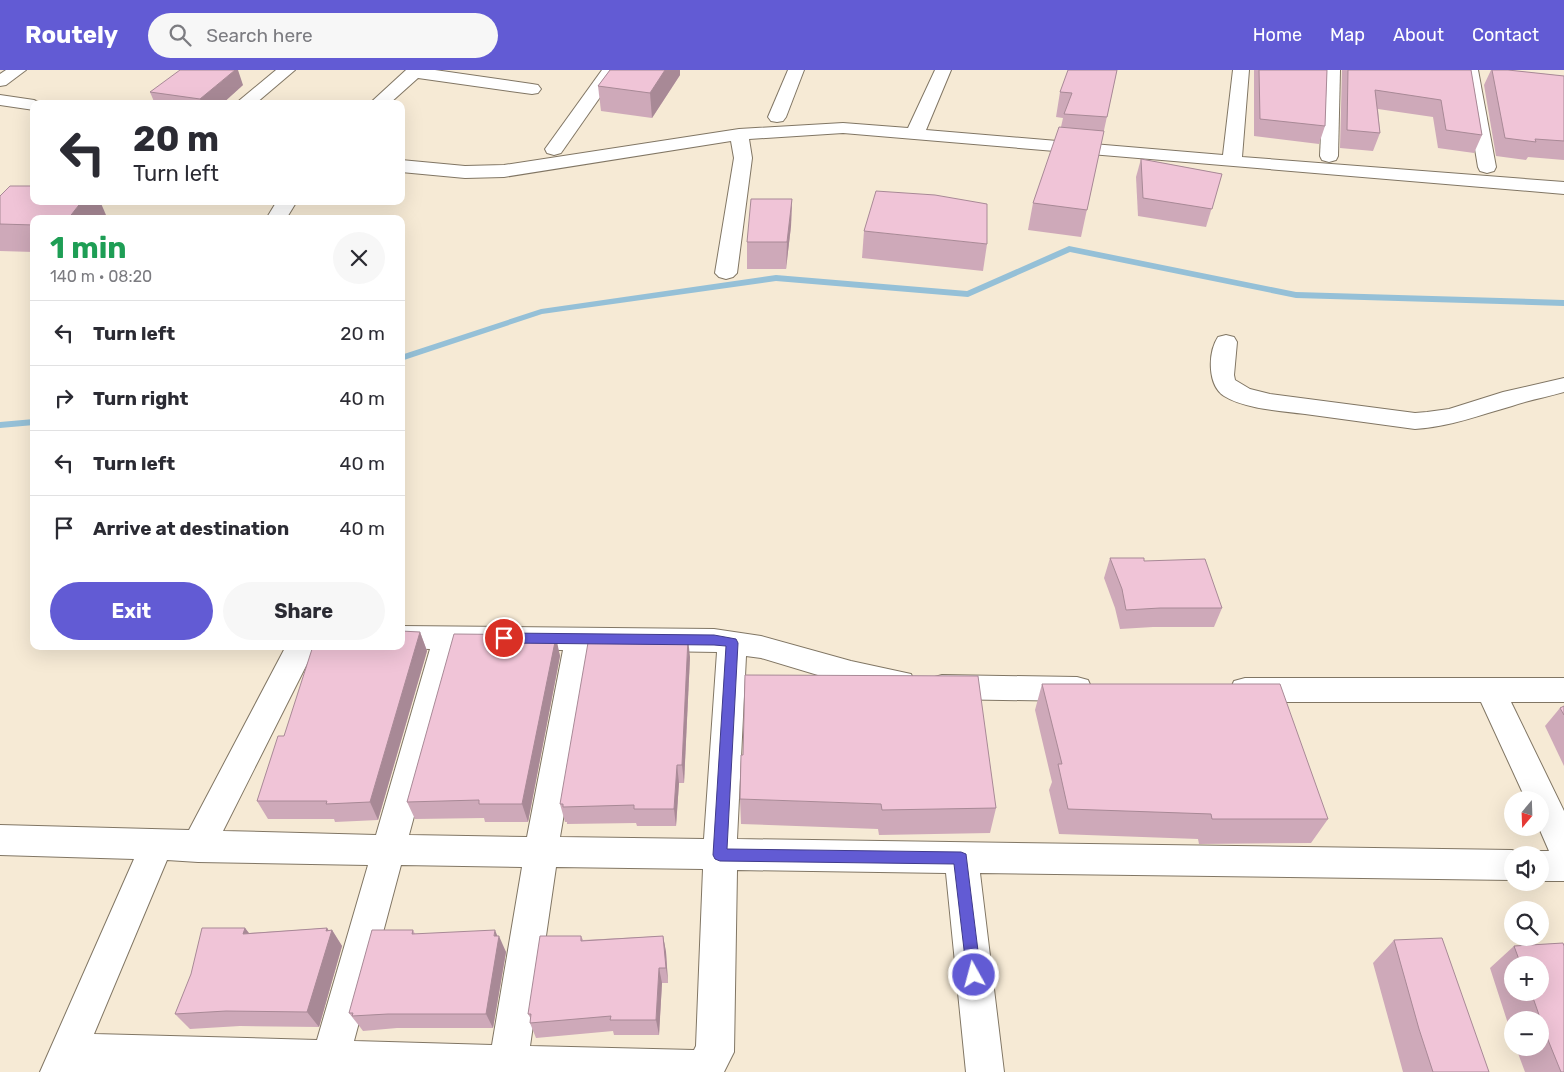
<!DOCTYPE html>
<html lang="en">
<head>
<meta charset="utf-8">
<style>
	body { margin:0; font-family:Rubik,sans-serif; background:#f7f7f7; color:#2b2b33; height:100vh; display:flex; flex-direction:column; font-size:19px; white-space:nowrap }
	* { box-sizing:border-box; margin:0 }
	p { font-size:16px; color:#7c7c81 }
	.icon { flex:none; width:28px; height:28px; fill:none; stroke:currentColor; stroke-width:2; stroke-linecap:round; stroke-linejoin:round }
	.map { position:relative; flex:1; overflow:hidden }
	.sheet { position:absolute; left:30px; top:145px; width:375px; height:435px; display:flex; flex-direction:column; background:#fff; border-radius:10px; box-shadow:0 5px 20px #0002 }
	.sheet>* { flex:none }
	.banner { position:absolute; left:30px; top:30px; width:375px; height:105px; border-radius:10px; box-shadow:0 5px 20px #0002; background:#fff; color:#2b2b33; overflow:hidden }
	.needle { width:32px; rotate:199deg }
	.fabs { position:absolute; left:1504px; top:721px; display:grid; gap:10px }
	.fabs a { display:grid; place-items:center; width:45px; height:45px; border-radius:50%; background:#fff; box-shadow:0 5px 20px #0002; font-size:25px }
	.pin { position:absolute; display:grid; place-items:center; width:42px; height:42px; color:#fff; margin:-21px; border:2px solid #fff; border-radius:50%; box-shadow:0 1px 5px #0007 }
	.me { position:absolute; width:55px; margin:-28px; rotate:353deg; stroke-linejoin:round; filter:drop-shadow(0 0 4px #0008) }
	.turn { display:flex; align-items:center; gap:18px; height:105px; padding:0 20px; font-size:22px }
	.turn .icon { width:65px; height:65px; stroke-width:2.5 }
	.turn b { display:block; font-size:35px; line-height:42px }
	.round { display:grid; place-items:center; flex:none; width:52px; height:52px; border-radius:26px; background:#f7f7f7 }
	.overview { display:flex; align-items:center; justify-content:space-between; height:85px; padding:0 20px }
	h1 { font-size:30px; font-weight:700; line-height:38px; color:#1e9e55 }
	.button { display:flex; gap:10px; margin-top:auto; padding:10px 20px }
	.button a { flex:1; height:58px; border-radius:30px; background:#625bd4; color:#fff; font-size:20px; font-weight:700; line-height:58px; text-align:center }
	.button a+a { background:#f7f7f7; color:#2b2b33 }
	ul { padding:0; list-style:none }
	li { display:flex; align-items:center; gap:15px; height:65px; padding:0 20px; border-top:1px solid #e1e1e2 }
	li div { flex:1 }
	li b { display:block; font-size:19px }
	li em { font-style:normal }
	header { display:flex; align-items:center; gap:30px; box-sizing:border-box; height:70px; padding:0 25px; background:#625bd4; color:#fff }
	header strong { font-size:24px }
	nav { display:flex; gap:28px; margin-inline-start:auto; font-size:18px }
	.search { width:350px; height:45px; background:#f7f7f7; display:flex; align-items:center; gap:12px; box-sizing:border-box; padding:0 18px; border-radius:28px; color:#7c7c81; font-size:19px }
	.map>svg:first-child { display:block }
</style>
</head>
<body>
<header>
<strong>Routely</strong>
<div class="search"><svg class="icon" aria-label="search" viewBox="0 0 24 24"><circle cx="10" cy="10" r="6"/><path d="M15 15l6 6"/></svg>Search here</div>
<nav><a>Home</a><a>Map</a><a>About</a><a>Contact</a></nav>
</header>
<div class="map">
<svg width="1564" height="1002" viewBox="0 0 1564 1002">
	<rect width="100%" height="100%" fill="#f6ead5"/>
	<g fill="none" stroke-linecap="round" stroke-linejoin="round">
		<g fill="#95c0d7" fill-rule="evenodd">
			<polygon points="1069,176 1296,222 1564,230 1564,236 1296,228 1070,182 968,227 776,211 542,244 401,291 401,285 541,239 776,205 967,221"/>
			<polygon points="34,349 34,355 0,358 0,352"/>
		</g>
		<defs>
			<g id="minor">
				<polygon points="6,0 26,0 6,15 0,16 0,4"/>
				<polygon points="276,0 295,0 255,34 235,34"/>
				<polygon points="406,0 435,0 532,14 538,15 541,19 538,23 532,24 418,8 389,34 369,34"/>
				<polygon points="602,0 619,0 561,83 554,85 547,83 545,79"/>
				<polygon points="788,0 804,0 786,47 783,51 777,52 771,51 768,47"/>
				<polygon points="935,0 951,0 926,60 1223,85 1233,0 1249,0 1242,87 1564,112 1564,124 843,63 749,69 752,88 737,203 733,207 726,209 719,207 715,203 734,88 731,71 504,107 465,108 401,102 401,90 465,96 504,95 739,59 843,53 908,58"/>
				<polygon points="1324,0 1340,0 1338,86 1336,90 1329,92 1322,90 1320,86"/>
				<polygon points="1462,0 1478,0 1496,97 1494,101 1487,103 1480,101 1478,97"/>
				<polygon points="0,25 34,30 42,34 34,34 34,40 0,35"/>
				<polygon points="277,131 297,131 286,149 266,149"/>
				<path d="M1226 265 1234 267 1237 272 1234 305 1235 310 1250 319 1270 324 1415 343 1427 342 1449 339 1503 322 1564 308V322C1547 327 1529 330 1512 336 1480 345 1449 357 1415 359 1378 354 1342 349 1305 344 1281 341 1245 339 1224 326 1207 315 1208 282 1218 267Z"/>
				<path d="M401 556 714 559 761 566 851 591 911 604 915 613 911 622 900 625 851 615 761 588 746 586 737 769 1512 780 1524 785H1512V810L980 803 1004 1002H966L946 803 737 800 734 982 724 1002H40L134 789 0 785V755L189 760 286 576H317L310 588 223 761 376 765 430 579 401 578 395 576H401ZM459 579 563 580 527 767 409 765ZM592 580 717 582 704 769 560 767ZM167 790 198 792 368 795 317 970 94 964ZM401 795 522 797 492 975 354 971ZM556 797 703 799 696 976 694 980 530 976Z"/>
				<polygon points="942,605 1077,607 1088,610 1092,619 1088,628 1077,631 942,629 931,626 927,617 931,608"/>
				<polygon points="1245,608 1564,608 1564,632 1511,632 1564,741 1564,811 1540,811 1540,785 1528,785 1540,781 1549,781 1539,758 1540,730 1526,730 1481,632 1245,632 1234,629 1230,620 1234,611"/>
			</g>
		</defs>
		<use href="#minor" stroke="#817664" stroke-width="2"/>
		<use href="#minor" fill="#fff" fill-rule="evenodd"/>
	</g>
	<g fill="#cea9b9" fill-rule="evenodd">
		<polygon points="610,0 680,0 680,5 652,48 601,41 598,16"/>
		<polygon points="1117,0 1081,167 1028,160 1033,133 1061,57 1063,48 1056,47 1060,22"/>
		<polygon points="1254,0 1327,0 1325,56 1319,74 1254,66"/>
		<polygon points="1342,0 1471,0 1482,65 1474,83 1438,78 1433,47 1378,39 1380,63 1373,81 1340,78"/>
		<polygon points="1491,0 1508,0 1564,6 1564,90 1528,87 1526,90 1496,86 1484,15"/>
		<polygon points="243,15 222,34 155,34 150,22"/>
		<polygon points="1141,89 1222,104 1206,157 1138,146 1136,107"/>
		<polygon points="0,126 106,145 34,149 34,182 0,181"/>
		<polygon points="792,129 791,156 786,199 747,199 747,172"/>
		<polygon points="864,161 987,174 983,201 862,188"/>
		<polygon points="1110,488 1144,491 1222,538 1214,557 1153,557 1120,559 1115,538 1104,508"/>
		<polygon points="420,562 427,581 378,750 335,752 334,749 268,749 257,731 284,666"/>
		<polygon points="554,565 560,586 528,752 485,752 484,748 415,749 407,732"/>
		<polygon points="690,587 684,713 679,713 676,756 637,756 636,753 567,754 567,752 565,752 560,734"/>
		<polygon points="1042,614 1328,749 1311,773 1199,774 1198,769 1059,764 1049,720 1052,712 1035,640"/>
		<polygon points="1564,636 1564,696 1545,656 1560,638"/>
		<polygon points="740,729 996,738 990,763 879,765 878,759 741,754"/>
		<polygon points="245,858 249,863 327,858 329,861 332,860 342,876 319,957 240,956 190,959 175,944"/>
		<polygon points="413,860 415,864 497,866 506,882 493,958 397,958 363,961 360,957 349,943"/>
		<polygon points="581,866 583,870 663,866 666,882 668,913 662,913 659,965 614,965 613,961 536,968 530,953 531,949 528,944"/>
		<polygon points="1394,870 1489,1002 1403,1002 1397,980 1373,893"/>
		<path d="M1563 873 1564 876V1002H1525L1516 978H1540V950H1512V966L1490 898 1514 876ZM1512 895H1540V922H1512Z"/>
	</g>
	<g fill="#a88996">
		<polygon points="235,0 238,0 243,15 222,34 202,34 200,29"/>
		<polygon points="665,0 680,0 680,5 652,48 650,23"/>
		<polygon points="792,129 791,156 786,199 787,172"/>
		<polygon points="82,131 100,131 106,145 103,149 68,149"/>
		<polygon points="420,562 427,581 378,750 370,732"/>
		<polygon points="554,565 555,570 556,567 560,586 528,752 522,734"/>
		<polygon points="688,568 690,587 684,713 682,695"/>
		<polygon points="677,695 679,713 676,756 674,739"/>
		<polygon points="245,858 257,874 243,864"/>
		<polygon points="327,858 331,864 332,860 342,876 319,957 307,942"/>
		<polygon points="495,860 499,870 499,866 506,882 493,958 486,944"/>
		<polygon points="663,866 666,882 668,913 666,898"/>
		<polygon points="659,898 662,913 659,965 656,950"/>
	</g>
	<g fill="#f0c4d7" stroke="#a88996">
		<polygon points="180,0 235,0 200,29 150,22"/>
		<polygon points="610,0 665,0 650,23 598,16"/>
		<polygon points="1068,0 1117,0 1107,47 1064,44 1072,23 1060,22"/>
		<polygon points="1259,0 1327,0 1325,56 1260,49"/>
		<polygon points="1348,0 1471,0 1482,65 1446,60 1441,30 1375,20 1380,63 1347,60"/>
		<polygon points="1492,0 1508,0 1564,6 1564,71 1535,69 1536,72 1505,68"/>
		<polygon points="1059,57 1104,61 1087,140 1033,133"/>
		<polygon points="1141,89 1222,104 1212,139 1143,128"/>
		<polygon points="10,116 34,116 34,131 82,131 68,149 34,149 34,155 0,154 0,126"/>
		<polygon points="876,121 935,125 987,134 987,174 864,161"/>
		<polygon points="751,129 792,129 787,172 747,172"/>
		<polygon points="1110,488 1144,488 1144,491 1205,489 1222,538 1160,538 1126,540 1122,519"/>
		<polygon points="401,561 420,562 370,732 326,734 327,731 257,731 278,666 284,666 313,576 401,576"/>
		<polygon points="454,564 554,565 554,567 556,567 522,734 479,734 479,730 407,732"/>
		<polygon points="589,567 688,568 682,695 677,695 674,739 634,739 634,735 563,737 563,734 560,734"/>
		<polygon points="745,605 978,606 996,738 882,740 881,734 740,729 741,685 743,685"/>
		<polygon points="1042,614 1280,614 1328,749 1212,749 1211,744 1068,739 1058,694 1062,694"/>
		<polygon points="1564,636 1564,645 1560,638"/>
		<polygon points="202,858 245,858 243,864 327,858 326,861 332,860 307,942 226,941 175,944 191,904"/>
		<polygon points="372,860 413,860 412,864 495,860 494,866 499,866 486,944 388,944 352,946 353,943 349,943"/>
		<polygon points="540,866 581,866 581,871 663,866 666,898 659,898 656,950 610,950 611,946 530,953 531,944 528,944"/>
		<polygon points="1442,868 1489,1002 1433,1002 1419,959 1394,870"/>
		<polygon points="1563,873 1564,876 1564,1002 1561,1002 1546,965 1531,922 1540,922 1540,895 1521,895 1514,876"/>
	</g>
	<polygon fill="#625bd4" stroke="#403b8a" points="504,563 714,565 736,569 738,573 727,779 961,782 966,784 981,905 979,910 974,912 969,910 967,905 954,794 720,791 715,789 713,785 726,576 714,575 504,573 500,571 499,568 500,565"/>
</svg>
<div class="fabs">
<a><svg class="needle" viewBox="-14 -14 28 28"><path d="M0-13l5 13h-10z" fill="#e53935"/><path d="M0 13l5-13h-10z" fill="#7c7c81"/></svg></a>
<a><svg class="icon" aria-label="sound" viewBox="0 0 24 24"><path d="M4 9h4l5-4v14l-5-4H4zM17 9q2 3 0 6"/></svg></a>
<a><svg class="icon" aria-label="search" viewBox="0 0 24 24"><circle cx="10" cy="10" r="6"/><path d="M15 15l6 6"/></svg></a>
<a>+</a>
<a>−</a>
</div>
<div class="pin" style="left:504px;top:568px;background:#d93025"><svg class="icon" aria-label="arrive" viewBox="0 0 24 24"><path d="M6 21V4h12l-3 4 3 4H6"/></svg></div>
<svg class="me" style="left:974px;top:905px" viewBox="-20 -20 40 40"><circle r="17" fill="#625bd4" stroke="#fff" stroke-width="3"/><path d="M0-11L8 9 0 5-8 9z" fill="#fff"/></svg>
<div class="banner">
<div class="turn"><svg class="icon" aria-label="left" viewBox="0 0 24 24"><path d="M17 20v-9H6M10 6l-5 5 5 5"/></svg><div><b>20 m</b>Turn left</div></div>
</div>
<section class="sheet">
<div class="overview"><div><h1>1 min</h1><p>140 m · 08:20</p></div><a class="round"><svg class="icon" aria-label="close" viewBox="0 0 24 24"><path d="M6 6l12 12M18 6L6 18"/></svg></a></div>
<ul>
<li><svg class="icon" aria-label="left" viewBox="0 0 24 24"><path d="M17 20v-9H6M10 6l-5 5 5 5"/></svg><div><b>Turn left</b></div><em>20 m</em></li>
<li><svg class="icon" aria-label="right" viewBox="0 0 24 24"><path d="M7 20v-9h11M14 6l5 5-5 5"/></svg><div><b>Turn right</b></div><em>40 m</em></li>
<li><svg class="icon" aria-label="left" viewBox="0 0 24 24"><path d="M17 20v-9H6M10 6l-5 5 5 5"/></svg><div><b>Turn left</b></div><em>40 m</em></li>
<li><svg class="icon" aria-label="arrive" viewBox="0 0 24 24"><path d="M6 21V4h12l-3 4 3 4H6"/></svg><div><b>Arrive at destination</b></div><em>40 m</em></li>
</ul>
<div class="button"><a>Exit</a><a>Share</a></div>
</section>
</div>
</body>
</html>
